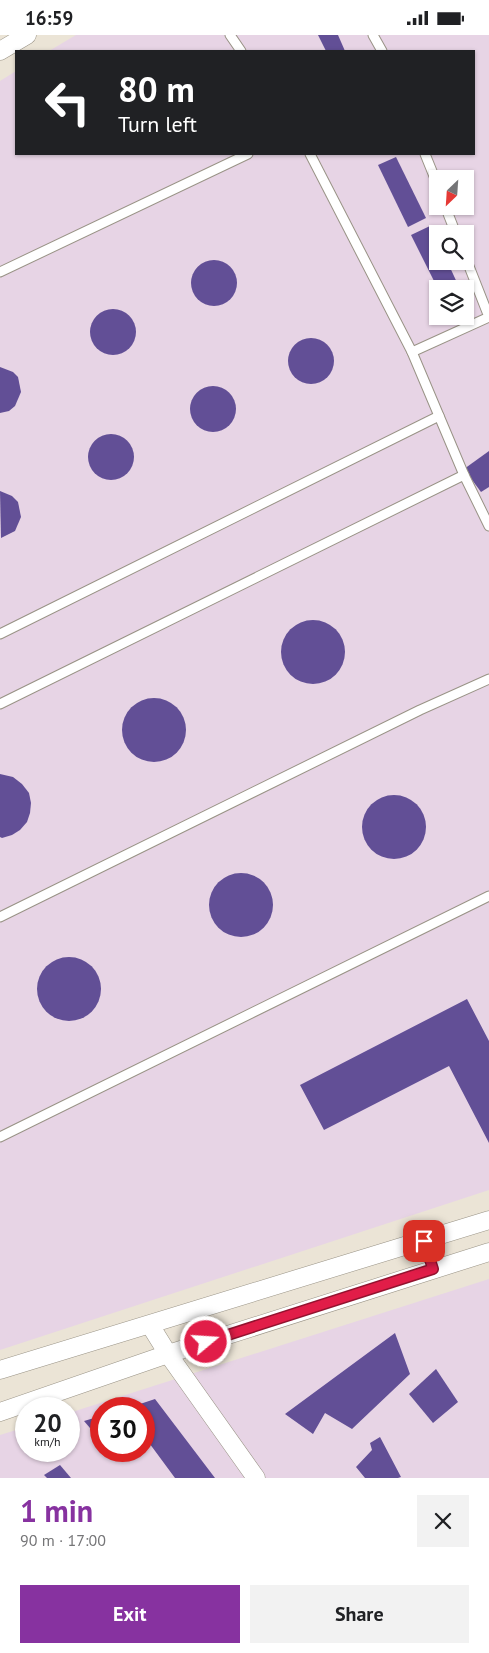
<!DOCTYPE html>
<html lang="en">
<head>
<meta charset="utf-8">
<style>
	body { margin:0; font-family:"PT Sans",sans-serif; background:#f2f2f2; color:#202124; height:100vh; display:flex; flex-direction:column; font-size:19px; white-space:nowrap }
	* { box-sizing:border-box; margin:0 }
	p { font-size:16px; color:#757577 }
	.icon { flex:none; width:28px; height:28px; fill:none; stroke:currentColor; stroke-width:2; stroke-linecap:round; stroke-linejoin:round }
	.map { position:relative; height:1443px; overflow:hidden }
	.side { display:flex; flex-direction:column; background:#fff; flex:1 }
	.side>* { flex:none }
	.top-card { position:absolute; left:15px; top:15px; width:460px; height:105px; border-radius:0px; box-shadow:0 1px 4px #0004; background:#202124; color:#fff; overflow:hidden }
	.needle { width:32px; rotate:205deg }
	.fabs { position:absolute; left:429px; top:135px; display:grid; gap:10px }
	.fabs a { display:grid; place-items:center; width:45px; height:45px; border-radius:0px; background:#fff; box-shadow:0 1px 4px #0004; font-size:25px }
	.speed { position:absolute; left:15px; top:1362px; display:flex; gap:10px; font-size:25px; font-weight:700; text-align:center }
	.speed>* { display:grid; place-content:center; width:65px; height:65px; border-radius:50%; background:#fff; box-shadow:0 1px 4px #0004; line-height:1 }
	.speed small { font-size:12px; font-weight:400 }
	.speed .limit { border:8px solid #d22; background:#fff; color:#111 }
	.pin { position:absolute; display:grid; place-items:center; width:42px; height:42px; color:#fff; margin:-21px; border-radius:10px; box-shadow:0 2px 8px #0006 }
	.me { position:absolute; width:55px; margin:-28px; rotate:72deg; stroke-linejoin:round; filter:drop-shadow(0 0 4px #0008) }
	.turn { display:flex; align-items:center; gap:18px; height:105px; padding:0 20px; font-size:22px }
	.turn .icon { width:65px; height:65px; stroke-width:2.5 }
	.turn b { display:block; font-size:35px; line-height:42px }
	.round { display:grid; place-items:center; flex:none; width:52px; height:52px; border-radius:0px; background:#f2f2f2 }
	.summary { display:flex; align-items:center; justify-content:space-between; height:85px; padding:0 20px }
	h1 { font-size:30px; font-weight:600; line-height:38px; color:#8732a0 }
	.button { display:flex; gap:10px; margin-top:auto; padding:10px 20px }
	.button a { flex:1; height:58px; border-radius:0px; background:#8732a0; color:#fff; font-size:20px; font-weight:600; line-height:58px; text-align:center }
	.button a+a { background:#f2f2f2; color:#202124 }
	.status { display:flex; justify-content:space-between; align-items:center; height:35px; padding:0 25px; background:#fff; direction:ltr }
	.status svg { height:14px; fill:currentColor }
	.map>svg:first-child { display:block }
</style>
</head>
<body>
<div class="status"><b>16:59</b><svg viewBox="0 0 49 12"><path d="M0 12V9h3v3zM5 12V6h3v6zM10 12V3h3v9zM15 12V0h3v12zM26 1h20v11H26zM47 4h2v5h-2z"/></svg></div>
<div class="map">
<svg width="489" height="1443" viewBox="0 0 489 1443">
	<rect width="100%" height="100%" fill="#ebe4d6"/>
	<g fill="#e7d4e5" fill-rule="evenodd">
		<path d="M76 0H489V1155L0 1315V46L16 36V119H474V16H49ZM438 144H465V171H438ZM438 199H465V226H438ZM438 254H465V281H438Z"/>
		<path d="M489 1244V1443H0V1400L26 1392V1416H69V1378ZM101 1374H144V1416H101Z"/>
	</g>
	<g fill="#624f96">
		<polygon points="318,0 338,0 345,16 326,16"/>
		<polygon points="396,122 426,183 408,192 378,130"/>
		<polygon points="430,191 438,207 438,226 447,226 460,254 438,254 411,200"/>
		<circle cx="214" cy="248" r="23"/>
		<circle cx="113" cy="297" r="23"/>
		<circle cx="311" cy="326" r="23"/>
		<polygon points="0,332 13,337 18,342 21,357 15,371 9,376 0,378"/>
		<circle cx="213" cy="374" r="23"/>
		<circle cx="111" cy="422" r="23"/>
		<polygon points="489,416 489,452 481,457 464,434"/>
		<polygon points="0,456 12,461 18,467 21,482 15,496 1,503"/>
		<circle cx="313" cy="617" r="32"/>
		<circle cx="154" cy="695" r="32"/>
		<polygon points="0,739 13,742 22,749 29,758 31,768 30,778 27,787 20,795 12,800 2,803 0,802"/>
		<circle cx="394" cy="792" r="32"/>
		<circle cx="241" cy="870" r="32"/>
		<circle cx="69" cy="954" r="32"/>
		<polygon points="467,964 489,1006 489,1108 449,1031 324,1095 300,1050"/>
		<polygon points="395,1298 410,1339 352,1394 325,1378 313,1399 285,1379"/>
		<polygon points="436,1334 458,1367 433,1388 409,1359"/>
		<polygon points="155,1364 215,1443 175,1443 144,1401 144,1374 125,1374"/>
		<polygon points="101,1381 101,1398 96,1400 84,1386"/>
		<polygon points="380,1402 401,1442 398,1443 365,1443 356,1432 372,1415 370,1408"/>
		<polygon points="60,1430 71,1443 47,1443 44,1440"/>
	</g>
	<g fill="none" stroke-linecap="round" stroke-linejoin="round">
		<defs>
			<g id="lane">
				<polyline points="230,0 241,16"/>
				<polyline points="373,0 382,16"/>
				<polyline points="310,119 412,317"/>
				<polyline points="425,119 438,151"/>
				<polyline points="445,171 456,199"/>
				<polyline points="465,221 489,282 412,317 464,440 489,491"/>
				<polyline points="0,237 248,119"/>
				<polyline points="0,599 439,381"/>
				<polyline points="0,669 464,440"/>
				<polyline points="0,882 420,675 489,644"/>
				<polyline points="0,1102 489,861"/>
			</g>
			<g id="street">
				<polyline points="0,16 27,0"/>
				<polyline points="150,1290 168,1319 256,1443"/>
				<polyline points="0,1335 489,1185"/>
				<polyline points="0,1377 168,1319 489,1217"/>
			</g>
		</defs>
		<use href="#lane" stroke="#999386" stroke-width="11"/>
		<use href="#street" stroke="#999386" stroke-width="19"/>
		<use href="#lane" stroke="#fff" stroke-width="9"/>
		<use href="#street" stroke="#fff" stroke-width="18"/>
	</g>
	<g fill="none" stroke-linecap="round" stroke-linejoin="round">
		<defs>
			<polyline id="route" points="206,1307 433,1234 424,1206"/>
		</defs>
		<use href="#route" stroke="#92132f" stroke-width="12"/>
		<use href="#route" stroke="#e11d48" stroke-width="9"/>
	</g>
</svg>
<div class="fabs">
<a><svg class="needle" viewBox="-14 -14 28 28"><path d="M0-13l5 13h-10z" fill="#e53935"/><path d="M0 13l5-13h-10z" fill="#757577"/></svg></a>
<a><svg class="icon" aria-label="search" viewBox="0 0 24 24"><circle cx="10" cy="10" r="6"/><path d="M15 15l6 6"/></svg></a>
<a><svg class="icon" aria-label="layers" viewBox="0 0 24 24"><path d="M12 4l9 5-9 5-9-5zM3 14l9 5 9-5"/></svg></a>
</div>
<div class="speed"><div>20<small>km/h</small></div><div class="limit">30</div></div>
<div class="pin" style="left:424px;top:1206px;background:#d93025"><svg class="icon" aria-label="arrive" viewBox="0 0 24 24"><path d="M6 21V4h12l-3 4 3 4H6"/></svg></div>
<svg class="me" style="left:206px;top:1307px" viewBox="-20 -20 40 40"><circle r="17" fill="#e11d48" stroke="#fff" stroke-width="3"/><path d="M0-11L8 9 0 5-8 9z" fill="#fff"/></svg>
<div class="top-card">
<div class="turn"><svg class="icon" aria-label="left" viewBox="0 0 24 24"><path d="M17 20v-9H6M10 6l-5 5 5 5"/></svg><div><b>80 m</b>Turn left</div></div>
</div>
</div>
<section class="side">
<div class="summary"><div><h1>1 min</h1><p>90 m · 17:00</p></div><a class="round"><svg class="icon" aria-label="close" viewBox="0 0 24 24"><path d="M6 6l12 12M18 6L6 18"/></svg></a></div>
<div class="button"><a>Exit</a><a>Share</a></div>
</section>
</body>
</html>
